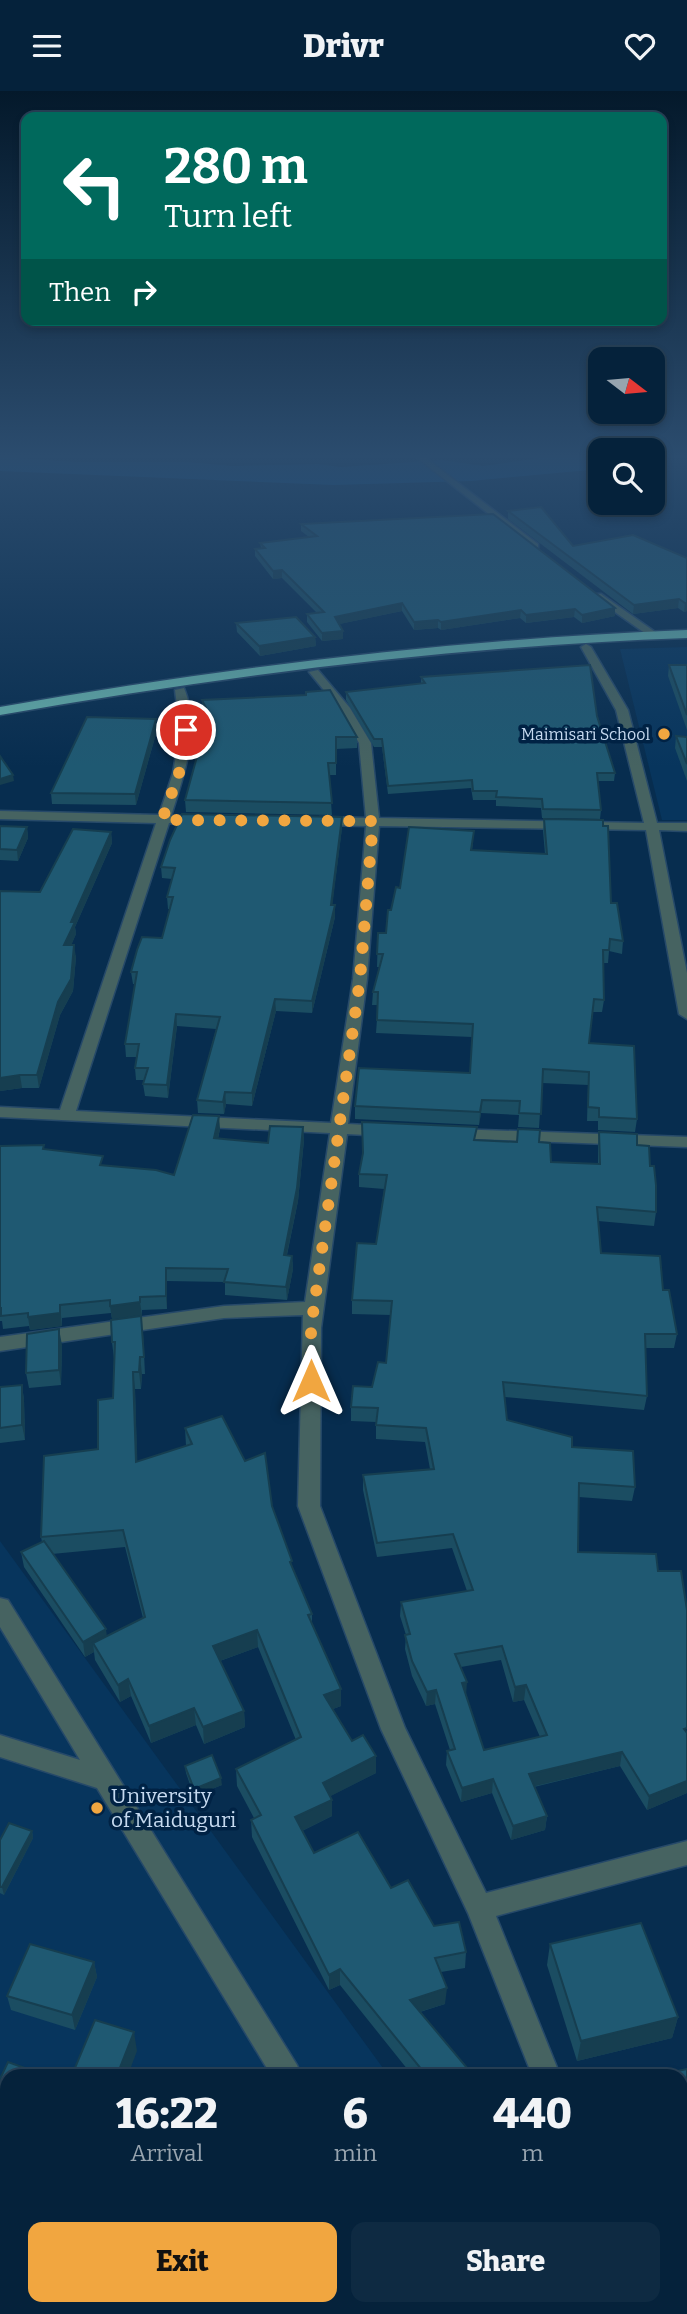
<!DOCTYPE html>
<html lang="en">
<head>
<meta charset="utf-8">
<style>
	body { margin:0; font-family:Bitter,serif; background:#0e2a42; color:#f1f3f6; height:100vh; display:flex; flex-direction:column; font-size:26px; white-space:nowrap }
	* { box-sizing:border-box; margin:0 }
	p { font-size:23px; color:#97a4af }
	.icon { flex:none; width:38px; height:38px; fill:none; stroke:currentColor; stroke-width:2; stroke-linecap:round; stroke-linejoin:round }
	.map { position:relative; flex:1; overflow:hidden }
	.sheet { position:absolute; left:0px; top:1978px; width:688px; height:247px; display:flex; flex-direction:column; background:#05223b; border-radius:21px 21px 0 0; box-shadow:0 4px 10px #0003,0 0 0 2px #263f55 }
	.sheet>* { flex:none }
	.guide { position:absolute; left:21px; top:21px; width:646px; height:214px; border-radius:14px; box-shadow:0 4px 10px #0003,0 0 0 2px #263f55; background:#00695c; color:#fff; overflow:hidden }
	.needle { width:46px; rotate:106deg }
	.fabs { position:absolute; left:588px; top:256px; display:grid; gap:14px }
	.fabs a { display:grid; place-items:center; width:77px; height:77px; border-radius:14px; background:#05223b; box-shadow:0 4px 10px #0003,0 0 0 2px #263f55; font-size:35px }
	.pin { position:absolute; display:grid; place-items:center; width:60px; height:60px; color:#fff; margin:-30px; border:4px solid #fff; border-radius:50%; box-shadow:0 2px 7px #0007 }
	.me { position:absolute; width:77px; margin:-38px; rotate:0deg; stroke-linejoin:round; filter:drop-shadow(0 0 5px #0008) }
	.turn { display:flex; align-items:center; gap:24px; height:147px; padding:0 28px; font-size:32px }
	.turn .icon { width:91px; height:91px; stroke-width:2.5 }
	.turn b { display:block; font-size:49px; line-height:60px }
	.then { display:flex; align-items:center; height:66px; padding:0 28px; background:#0003; gap:14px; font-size:26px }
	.eta { display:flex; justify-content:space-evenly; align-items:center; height:119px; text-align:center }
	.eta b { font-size:42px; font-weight:800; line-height:49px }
	.primary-button { display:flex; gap:14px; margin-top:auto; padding:14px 28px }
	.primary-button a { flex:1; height:80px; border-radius:14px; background:#f1a640; color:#111; font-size:28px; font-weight:800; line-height:80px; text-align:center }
	.primary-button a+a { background:#0e2a42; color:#f1f3f6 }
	header { display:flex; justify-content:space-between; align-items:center; height:91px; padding:0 28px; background:#05223b; font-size:32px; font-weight:800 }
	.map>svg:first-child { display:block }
</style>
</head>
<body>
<header><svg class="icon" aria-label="menu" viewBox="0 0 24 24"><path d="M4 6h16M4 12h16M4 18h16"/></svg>Drivr<svg class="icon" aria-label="heart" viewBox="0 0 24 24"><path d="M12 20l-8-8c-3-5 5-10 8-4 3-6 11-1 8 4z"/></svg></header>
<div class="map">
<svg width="687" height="2223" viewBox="0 0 687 2223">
	<rect width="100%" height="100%" fill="#072d4f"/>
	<g fill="#07355d">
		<polygon points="687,556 687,729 662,729 620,558"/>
		<polygon points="0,1450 388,1984 7,1984 7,2217 557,2217 561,2223 0,2223"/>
	</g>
	<polygon fill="#0c5593" points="575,365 600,365 600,378 471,390 334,394 0,380 0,366 76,371 189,371 232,375 318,373 341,376 442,369 483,375 540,367 581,367"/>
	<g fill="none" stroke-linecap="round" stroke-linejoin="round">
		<defs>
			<g id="street">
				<polygon points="415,365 423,365 538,453 538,457 532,457"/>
				<polygon points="595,503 601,503 658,543 649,545 595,507"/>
				<path d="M586 553 591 556 628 619 657 732H687V740L659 739 687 882V928L679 923 646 739 379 735 367 888 348 1033 385 1035 393 1040 385 1045 347 1043 321 1237 320 1415 405 1637 486 1802 687 1750V1774L496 1825 560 1984H532L468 1822 381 1638 298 1415 303 1224 224 1227 0 1260V1246L224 1215 305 1211 330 1042 0 1026V1016L60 1019 156 732 0 728V720L159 724 173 682 180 639 175 599 184 597C201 638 184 684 171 725H201L207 729 201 733 169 732 76 1020 331 1032 353 888 366 735 320 734 314 730 320 726 366 727 359 652 341 620 309 581 318 579 350 617 371 652 379 727 644 732 616 619 581 556Z"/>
				<polygon points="454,1038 687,1046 687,1056 448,1047 446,1043 448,1039"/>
				<polygon points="0,1507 8,1509 297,1974 301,1984 271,1984 97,1697 0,1666 0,1644 80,1669 0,1536"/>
				<polygon points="0,2185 7,2188 7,2217 13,2217 7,2220 0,2217"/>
				<polygon points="24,2217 69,2217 71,2223 26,2223"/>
				<polygon points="185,2217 217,2217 215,2223 183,2223"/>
				<polygon points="427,2217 460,2217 462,2223 429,2223"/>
				<polygon points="624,2217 656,2217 658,2223 626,2223"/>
			</g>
			<path id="highway" d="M687 539V547C456 555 228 584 0 624V616C228 576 456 548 687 539Z"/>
		</defs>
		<use href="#street" stroke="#264969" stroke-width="3"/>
		<use href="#highway" stroke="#264969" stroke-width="3"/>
		<use href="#street" fill="#466361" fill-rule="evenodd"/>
		<use href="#highway" fill="#64aeaa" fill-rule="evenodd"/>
	</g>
	<g fill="#1b4d62" fill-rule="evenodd">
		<polygon points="508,420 573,455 687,467 687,520 684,521 678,517 633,523 508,428"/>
		<polygon points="301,433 615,517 615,525 582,532 574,526 526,532 520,527 441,539 438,537 414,539 402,520 339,533 343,548 322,550 307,531 307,523 317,522 282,487 273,488 255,465 255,458 261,457 260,452 309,446 301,440"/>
		<polygon points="236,532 315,546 316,555 260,565 237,541"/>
		<polygon points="669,574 687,574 687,639 668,585"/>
		<polygon points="421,586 597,625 615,682 614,690 598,690 601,719 600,728 542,727 541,717 496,715 496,709 473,709 471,697 388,703 382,656 374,656 346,609 346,601 421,593"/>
		<polygon points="202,609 357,646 357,657 336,658 336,684 329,684 332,724 186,721 185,709 204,640 206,625 203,620"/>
		<polygon points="157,639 136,714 52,713 51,702"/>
		<polygon points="676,645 687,646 687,690 675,657"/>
		<polygon points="544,728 611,812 623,850 622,863 609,860 608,872 603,872 604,909 602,921 593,921 589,952 637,1028 635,1041 598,1039 598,1030 587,1030 588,994 542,992 539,1037 518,1036 519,1024 481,1022 479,1034 355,1028 355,1015 470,982 472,946 376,942 378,914 372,914 373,901 379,876 377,876 378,842 386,842 391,819 400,797 473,752 472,759 545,763 543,740"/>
		<polygon points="0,735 27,736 28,747 18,770 0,769"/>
		<polygon points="342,737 332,814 335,826 312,922 276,920 252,1015 226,1013 224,1023 198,1022 197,1009 216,938 177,935 168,1007 145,1005 143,993 144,989 136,989 135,977 137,966 126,966 125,953 135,893 133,893 131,881 162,847 170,818 168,818 167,806 172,788 162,787 161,776"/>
		<polygon points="111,741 112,752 75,836 76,843 71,854 76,866 73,900 60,924 39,997 22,997 0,1000 0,800 40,801"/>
		<polygon points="303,1036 304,1049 298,1110 287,1164 292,1165 293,1178 287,1209 225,1204 225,1191 167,1190 167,1218 142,1219 142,1224 112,1228 111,1222 62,1227 62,1235 30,1239 29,1235 3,1238 2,1230 0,1230 0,1055 45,1058 104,1075 174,1084 220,1038 218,1048 268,1052"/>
		<path d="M599 1041 637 1054 650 1075 656 1121 654 1135 598 1130 601 1162 663 1199 677 1243 674 1257H645L647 1305 644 1319 505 1306 507 1329 572 1356 635 1396 632 1410 579 1406 578 1461 687 1702 647 1719 620 1675 534 1696 547 1725 545 1739 511 1749 492 1702 461 1711 446 1674 447 1660 450 1659 435 1613 426 1615 412 1585 405 1558 406 1544 400 1525 401 1511 467 1500 452 1457 377 1466 363 1399V1384L430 1378 425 1351 376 1348V1331L351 1330V1316L372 1296 386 1272 391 1224 352 1223V1209L376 1153 384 1098 359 1096V1083L476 1049 539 1051 551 1071 598 1073V1055ZM501 1569 513 1611 524 1609 540 1646 484 1659 466 1603 461 1576Z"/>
		<path d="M143 1242 145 1283H142L141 1298H135L137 1371 186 1355 185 1337 245 1370 272 1415 293 1478 312 1523V1533L341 1615 333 1618 352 1650 376 1682 330 1705 332 1709V1725L302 1740 314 1762 391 1797 434 1835 466 1861 465 1877 441 1881 445 1913 420 1921 473 1984H412L340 1894 329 1899 252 1746 251 1729 254 1727 237 1695 236 1678 296 1649 258 1556 220 1570 244 1620 245 1636 204 1653 196 1634 151 1652 131 1605 120 1611 95 1569 94 1561 85 1566 24 1476 21 1461 42 1451 41 1446 98 1358 113 1307 114 1268 112 1251ZM125 1456 143 1527 107 1545 52 1463Z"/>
		<polygon points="62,1254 61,1294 29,1297 26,1282"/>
		<polygon points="22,1294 24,1309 25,1349 0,1352 0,1296"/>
		<polygon points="185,1675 222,1694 194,1705 186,1682"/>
		<polygon points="32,1740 33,1747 4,1804 0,1802 0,1749"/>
		<polygon points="550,1853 678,1926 672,1947 577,1970 547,1874"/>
		<polygon points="94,1871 97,1886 75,1939 11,1919 7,1905"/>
		<polygon points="7,1984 7,2087 0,2084 0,1988"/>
		<polygon points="687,2102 687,2223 663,2223 661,2217 681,2217"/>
	</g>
	<g fill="#163e50">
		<polygon points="282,479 282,487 273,488 273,480"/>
		<polygon points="679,508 678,517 633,523 634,514"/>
		<polygon points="402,512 402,520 335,534 335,526"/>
		<polygon points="685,512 687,512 687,520 684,521"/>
		<polygon points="615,517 615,525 582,532 582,524"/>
		<polygon points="575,518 574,526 526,532 526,524"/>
		<polygon points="521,519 520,527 441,539 441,531"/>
		<polygon points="438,529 438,537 414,539 414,531"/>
		<polygon points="343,540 343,548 322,550 322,542"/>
		<polygon points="315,546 316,555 260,565 259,555"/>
		<polygon points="156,628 157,639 136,714 135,703"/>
		<polygon points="13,684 14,690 0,694 0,688"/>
		<polygon points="342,726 342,737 331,826 331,814"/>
		<polygon points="27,736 28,747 18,770 17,759"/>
		<polygon points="111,741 112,752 75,836 76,843 66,867 64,854 71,831"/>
		<polygon points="335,814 335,826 312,922 312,910"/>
		<polygon points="74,854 76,866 73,900 60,924 39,997 37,984"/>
		<polygon points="275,908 276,920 252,1015 252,1002"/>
		<polygon points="176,923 177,935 168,1007 167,994"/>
		<polygon points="20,984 22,997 0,1000 0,987"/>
		<polygon points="225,1001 226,1013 224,1023 223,1011"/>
		<polygon points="482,1009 481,1022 479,1034 480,1021"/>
		<polygon points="219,1025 220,1038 215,1060 214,1047"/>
		<polygon points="303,1036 304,1049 298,1110 284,1177 284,1164"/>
		<polygon points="292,1165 293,1178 287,1209 286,1196"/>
		<polygon points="166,1177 167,1190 167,1218 166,1205"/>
		<polygon points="140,1211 142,1224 112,1228 110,1215"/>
		<polygon points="60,1214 62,1235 30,1239 28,1226"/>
		<polygon points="59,1238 62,1254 61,1294 59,1279"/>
		<polygon points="140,1266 142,1283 141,1298 139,1281"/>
		<polygon points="133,1281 135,1298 138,1388 136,1371"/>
		<polygon points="22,1294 24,1309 25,1349 22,1334"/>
		<polygon points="106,1538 108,1554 93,1552 94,1561 85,1566 83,1551"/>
		<polygon points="257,1539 258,1556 214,1572 213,1555"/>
		<polygon points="128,1588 131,1605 120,1611 118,1594"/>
		<polygon points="467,1591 466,1605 462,1592"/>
		<polygon points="526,1594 524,1609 513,1611 515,1596"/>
		<polygon points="341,1598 341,1615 325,1621 324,1604"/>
		<polygon points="436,1599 435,1613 426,1615 427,1601"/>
		<polygon points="194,1617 196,1634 151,1652 149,1635"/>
		<polygon points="244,1620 245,1636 204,1653 203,1636"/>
		<polygon points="622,1661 620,1675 527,1697 529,1683"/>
		<polygon points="376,1665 376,1682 323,1709 323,1692"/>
		<polygon points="221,1687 222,1694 194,1705 194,1698"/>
		<polygon points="493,1688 492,1702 461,1711 462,1697"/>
		<polygon points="687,1690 687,1702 647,1719 649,1705"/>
		<polygon points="332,1709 332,1725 296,1743 295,1726"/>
		<polygon points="547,1725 545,1739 511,1749 513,1735"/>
		<polygon points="32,1740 33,1747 4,1804 2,1796"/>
		<polygon points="94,1871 97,1886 75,1939 72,1924"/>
		<polygon points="340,1878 340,1894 329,1899 329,1884"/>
		<polygon points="447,1897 445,1913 409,1924 410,1909"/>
		<polygon points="678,1926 672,1947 577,1970 581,1950"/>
		<polygon points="134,1941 137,1960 128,1984 117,1984"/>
		<polygon points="687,2045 687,2060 681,2062 681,2046"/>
	</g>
	<g fill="#1f5972" stroke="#163e50" stroke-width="2" fill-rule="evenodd">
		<polygon points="541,416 573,455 633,444 687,467 687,512 685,512 679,508 634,514 508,420"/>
		<polygon points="493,423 615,517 582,524 575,518 526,524 521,519 441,531 438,529 414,531 402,512 335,526 343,540 322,542 307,523 324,521 282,479 273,480 255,458 265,457 260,452 317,445 301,433"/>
		<polygon points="296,526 315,546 259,555 236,532"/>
		<polygon points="590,574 597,625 615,682 597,682 601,719 543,718 542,708 496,706 497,700 473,700 472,689 388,695 382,648 374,648 346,601 425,592 421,586"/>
		<polygon points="669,574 687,574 687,624"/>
		<polygon points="330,599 357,646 336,646 336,672 328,672 332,712 185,709 204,640 206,617 202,609 306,604 306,601"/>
		<polygon points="87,626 156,628 135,703 51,702"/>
		<polygon points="676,645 687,646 687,673"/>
		<polygon points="0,665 13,684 0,688"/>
		<polygon points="182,723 342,726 331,814 335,814 312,910 275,908 252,1002 225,1001 223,1011 197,1009 220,926 176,923 167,994 143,993 148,977 135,977 139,953 125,953 137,881 131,881 137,859 142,846 162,847 173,806 167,806 175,777 161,776 170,749"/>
		<polygon points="544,728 603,729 603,735 608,735 611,812 617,812 623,850 610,848 609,859 603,859 604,909 594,908 589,952 634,955 637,1028 599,1026 599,1017 588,1016 589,981 543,978 541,1023 519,1022 520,1010 482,1009 480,1021 355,1015 359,977 470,982 473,933 377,929 378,901 373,901 383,863 377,863 378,842 386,842 388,819 391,819 396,796 400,797 409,736 474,740 471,759 547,763"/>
		<polygon points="0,735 27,736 17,759 0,758"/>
		<polygon points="73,738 111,741 71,831 75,831 64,854 74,854 71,888 58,911 37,984 20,984 0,987 0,800 40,801"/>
		<polygon points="193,1024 219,1025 214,1047 268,1052 270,1035 303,1036 297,1097 284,1164 292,1165 286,1196 224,1191 228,1178 166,1177 166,1205 140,1206 140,1211 110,1215 110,1209 60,1214 60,1222 28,1226 28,1222 1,1225 1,1217 0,1217 0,1055 44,1054 43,1058 103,1065 100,1074 156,1079 174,1084"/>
		<path d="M362 1031 477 1036 474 1049 517 1051 518 1038 540 1039 539 1051 550 1052 551 1071 600 1073 599 1041 637 1043V1054L649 1055 650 1075H654L656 1094V1121L597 1116 601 1162 660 1165 663 1199H669L677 1243H645L647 1305 503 1291 507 1329 572 1346V1356L633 1360 635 1396 579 1392 578 1461 656 1463 658 1480H681L687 1519V1637L684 1638 687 1642V1690L649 1705 622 1661 529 1683 547 1725 513 1735 493 1688 462 1697 447 1660 455 1658 436 1599 427 1601 412 1570 405 1544 410 1543 401 1511 473 1499 453 1443 377 1452 363 1384 434 1378 426 1337 376 1334 378 1317 351 1316 353 1295 372 1296 378 1271 386 1272 392 1210 352 1209 357 1152 376 1153 387 1084 359 1083 363 1062ZM502 1555 515 1596 526 1594 547 1644 484 1659 462 1592 467 1591 455 1563Z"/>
		<polygon points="141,1225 144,1266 140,1266 139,1281 133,1281 136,1371 192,1353 185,1337 222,1325 245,1370 265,1362 272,1415 292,1470 290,1471 312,1523 308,1524 341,1598 324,1604 352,1650 363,1644 376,1665 323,1692 332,1709 295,1726 314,1762 358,1741 391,1797 408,1789 434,1835 459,1831 466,1861 435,1867 447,1897 410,1909 473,1984 426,1984 340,1878 329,1884 251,1729 261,1724 236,1678 301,1646 257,1539 213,1555 244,1620 203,1636 194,1617 149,1635 128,1588 118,1594 93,1552 145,1526 123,1439 41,1446 44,1365 98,1358 98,1309 113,1307 115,1251 112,1251 111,1229"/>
		<polygon points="59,1238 59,1279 26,1282 27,1243"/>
		<polygon points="22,1294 22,1334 0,1337 0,1296"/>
		<polygon points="44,1450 106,1538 83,1551 21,1461"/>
		<polygon points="212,1664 221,1687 194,1698 185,1675"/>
		<polygon points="9,1732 32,1740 2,1796 0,1796 0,1749"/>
		<polygon points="641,1832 678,1926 581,1950 550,1853"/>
		<polygon points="30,1853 94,1871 72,1924 7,1905"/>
		<polygon points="95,1929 134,1941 117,1984 72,1984"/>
		<polygon points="8,1971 44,1984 7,1984 7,2071 0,2068 0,1988"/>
		<polygon points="687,1978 687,2045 681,2046 681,1984 659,1984"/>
		<polygon points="687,2102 687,2221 685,2219 672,2222 671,2217 681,2217 681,2104"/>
	</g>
	<linearGradient id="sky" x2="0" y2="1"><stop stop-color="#04192b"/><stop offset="0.54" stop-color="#2b4c6e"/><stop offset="1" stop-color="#2b4c6e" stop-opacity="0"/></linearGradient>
	<rect width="687" height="676" fill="url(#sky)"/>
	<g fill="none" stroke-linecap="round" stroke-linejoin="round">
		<polyline stroke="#f1a640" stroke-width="12" stroke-dasharray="0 21.6" points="186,639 179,682 162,729 373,730 360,888 311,1237 311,1290"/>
	</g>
	<g fill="#f1a640" stroke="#024" stroke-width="2.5">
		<circle cx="664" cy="643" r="7"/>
		<circle cx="97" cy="1717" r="7"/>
	</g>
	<g text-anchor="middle" stroke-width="7" stroke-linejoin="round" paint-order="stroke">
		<g font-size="16" fill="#c6daf0" stroke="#024" text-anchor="end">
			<text x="650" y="649">Maimisari School</text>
		</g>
		<g font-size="21" fill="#c6daf0" stroke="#024" text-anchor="start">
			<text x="111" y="1712">University<tspan x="111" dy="24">of Maiduguri</tspan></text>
		</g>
	</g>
</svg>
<div class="fabs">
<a><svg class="needle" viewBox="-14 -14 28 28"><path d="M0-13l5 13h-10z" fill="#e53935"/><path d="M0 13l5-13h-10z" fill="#97a4af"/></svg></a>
<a><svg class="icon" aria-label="search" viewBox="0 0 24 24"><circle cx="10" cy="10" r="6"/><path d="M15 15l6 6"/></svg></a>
</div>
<div class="pin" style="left:186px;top:639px;background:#d93025"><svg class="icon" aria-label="arrive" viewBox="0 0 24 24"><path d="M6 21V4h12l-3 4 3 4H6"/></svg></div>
<svg class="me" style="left:311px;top:1290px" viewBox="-20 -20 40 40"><path d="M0-17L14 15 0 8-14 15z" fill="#f1a640" stroke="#fff" stroke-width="4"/></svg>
<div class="guide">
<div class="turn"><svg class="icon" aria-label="left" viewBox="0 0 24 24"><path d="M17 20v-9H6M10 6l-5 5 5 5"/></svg><div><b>280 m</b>Turn left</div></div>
<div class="then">Then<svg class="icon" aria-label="right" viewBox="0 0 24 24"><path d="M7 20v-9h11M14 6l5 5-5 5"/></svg></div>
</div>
<section class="sheet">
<div class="eta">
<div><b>16:22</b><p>Arrival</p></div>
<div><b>6</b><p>min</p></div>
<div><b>440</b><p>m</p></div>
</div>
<div class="primary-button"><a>Exit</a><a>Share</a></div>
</section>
</div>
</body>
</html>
